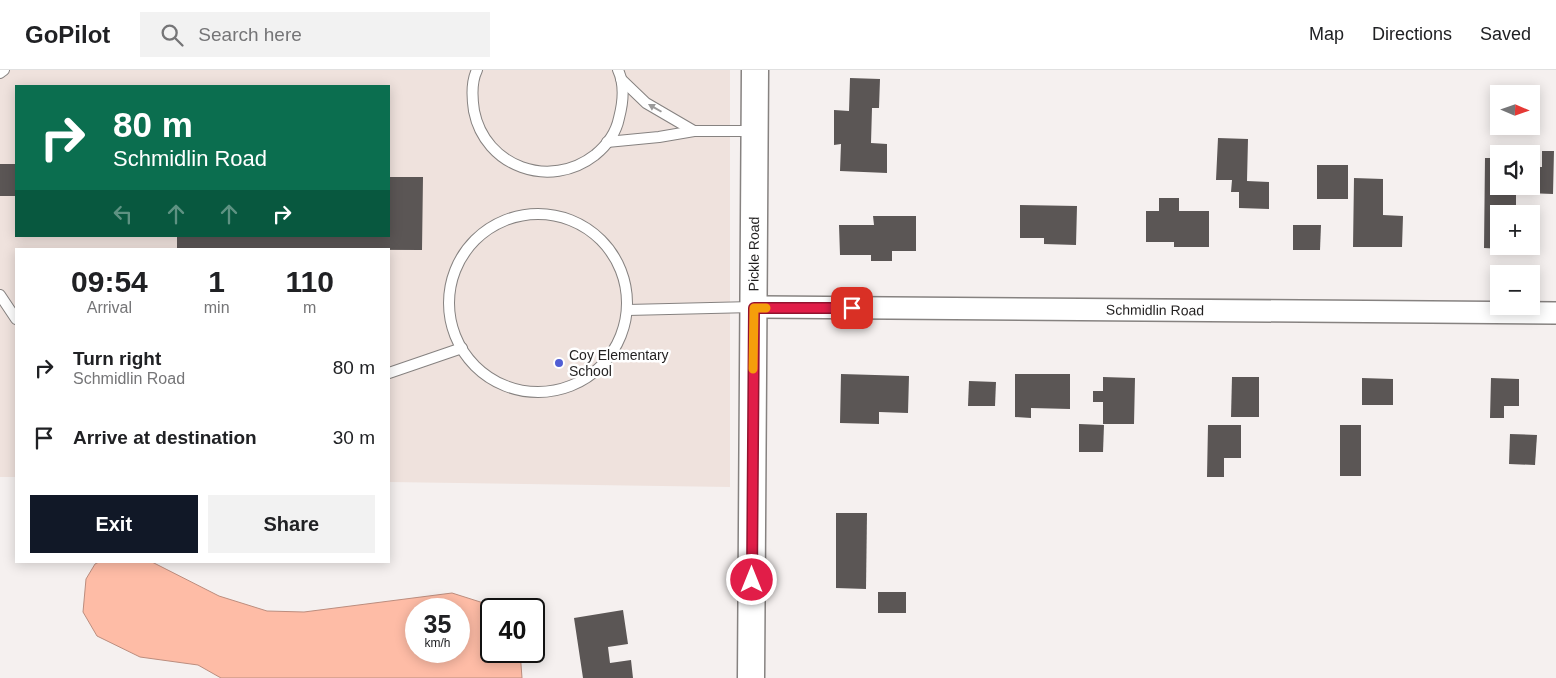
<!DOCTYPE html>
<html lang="en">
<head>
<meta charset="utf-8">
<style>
	body { margin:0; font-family:Arial,sans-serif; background:#f2f2f2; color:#202124; height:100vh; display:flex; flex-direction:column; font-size:19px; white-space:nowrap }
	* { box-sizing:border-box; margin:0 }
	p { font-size:16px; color:#757577 }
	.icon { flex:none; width:28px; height:28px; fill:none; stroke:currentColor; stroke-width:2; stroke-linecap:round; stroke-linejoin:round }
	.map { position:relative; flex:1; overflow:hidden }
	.details { position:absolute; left:15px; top:178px; width:375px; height:315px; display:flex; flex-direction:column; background:#fff; border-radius:0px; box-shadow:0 2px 12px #0003 }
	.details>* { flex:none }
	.hud { position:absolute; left:15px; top:15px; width:375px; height:152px; border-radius:0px; box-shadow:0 2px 12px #0003; background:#0b6e4f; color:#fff; overflow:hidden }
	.needle { width:32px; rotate:92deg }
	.fabs { position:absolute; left:1490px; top:15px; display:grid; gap:10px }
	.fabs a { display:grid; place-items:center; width:50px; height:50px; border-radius:0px; background:#fff; box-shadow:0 2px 12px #0003; font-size:25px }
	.speed { position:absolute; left:405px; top:528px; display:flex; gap:10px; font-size:25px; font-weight:700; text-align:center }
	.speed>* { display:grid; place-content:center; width:65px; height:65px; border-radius:50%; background:#fff; box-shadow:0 2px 12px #0003; line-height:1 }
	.speed small { font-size:12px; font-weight:400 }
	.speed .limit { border:2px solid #111; border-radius:8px; background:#fff; color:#111 }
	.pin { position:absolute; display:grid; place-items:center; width:42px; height:42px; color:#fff; margin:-21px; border-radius:10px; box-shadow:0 2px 8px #0006 }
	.me { position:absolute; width:55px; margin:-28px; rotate:0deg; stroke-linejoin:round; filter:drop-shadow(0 0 4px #0008) }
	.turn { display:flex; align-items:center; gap:18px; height:105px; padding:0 15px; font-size:22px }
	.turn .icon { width:65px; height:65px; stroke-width:2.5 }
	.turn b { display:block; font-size:35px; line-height:42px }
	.lanes { display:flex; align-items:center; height:48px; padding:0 15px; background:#0003; justify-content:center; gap:25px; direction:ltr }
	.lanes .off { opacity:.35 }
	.eta { display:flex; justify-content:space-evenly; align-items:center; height:85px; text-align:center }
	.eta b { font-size:30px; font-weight:800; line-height:35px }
	.primary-button { display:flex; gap:10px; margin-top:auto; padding:10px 15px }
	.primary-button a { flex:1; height:58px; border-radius:0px; background:#111827; color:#fff; font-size:20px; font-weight:800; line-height:58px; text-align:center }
	.primary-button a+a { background:#f2f2f2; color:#202124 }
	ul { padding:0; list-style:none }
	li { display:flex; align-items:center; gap:15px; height:70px; padding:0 15px }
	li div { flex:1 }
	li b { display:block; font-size:19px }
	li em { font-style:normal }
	header { display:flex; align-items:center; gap:30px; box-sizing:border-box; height:70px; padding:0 25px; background:#fff; border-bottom:1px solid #e0e0e0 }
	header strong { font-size:24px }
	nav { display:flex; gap:28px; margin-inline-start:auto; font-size:18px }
	.search { width:350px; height:45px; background:#f2f2f2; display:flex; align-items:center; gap:12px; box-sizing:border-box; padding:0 18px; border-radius:0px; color:#757577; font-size:19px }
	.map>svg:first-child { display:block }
</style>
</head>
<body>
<header>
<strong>GoPilot</strong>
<div class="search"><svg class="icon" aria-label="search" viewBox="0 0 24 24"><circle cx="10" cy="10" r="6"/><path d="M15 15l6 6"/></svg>Search here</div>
<nav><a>Map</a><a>Directions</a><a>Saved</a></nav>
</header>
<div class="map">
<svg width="1556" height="608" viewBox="0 0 1556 608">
	<rect width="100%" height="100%" fill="#f5f0ef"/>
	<path fill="#efe2dd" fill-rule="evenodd" d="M0 0H730V417L389 412V179H16V407H0ZM16 16H389V166H16Z"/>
	<path fill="#febca6" stroke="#bc8d7e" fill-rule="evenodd" d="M101 491H150L219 526 267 541 304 542 452 523 493 536 496 539H491V581H520L522 608H221L198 595 140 587 97 566 83 542 86 509 95 494ZM416 539H459V581H416Z"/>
	<g fill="#5b5655">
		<polygon points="850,8 880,9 879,38 872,38 871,73 887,74 887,103 840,101 841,74 834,75 834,40 849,41"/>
		<polygon points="1218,68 1248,69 1247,111 1269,112 1269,139 1239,138 1239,122 1231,122 1232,110 1216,110"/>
		<polygon points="1542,81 1554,81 1553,124 1527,123 1527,116 1531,116 1531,97 1542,97"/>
		<polygon points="1485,88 1498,88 1498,116 1516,116 1516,137 1522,137 1522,144 1499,144 1499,176 1504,176 1504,179 1484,178"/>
		<rect x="0" y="94" width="16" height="32"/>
		<rect x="1317" y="95" width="31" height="34"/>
		<polygon points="389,107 423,107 422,180 177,179 177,166 389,166"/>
		<polygon points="1354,108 1383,109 1383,145 1403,146 1402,177 1353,177"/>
		<polygon points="1159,128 1179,128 1179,141 1209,141 1209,177 1174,177 1174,172 1146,172 1146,141 1159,141"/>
		<polygon points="1020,135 1077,136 1076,175 1044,174 1044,168 1020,168"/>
		<polygon points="873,146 916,146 916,181 892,181 892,191 871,191 871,185 840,185 839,155 874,155"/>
		<polygon points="1293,155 1321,155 1320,180 1293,180"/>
		<polygon points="841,304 909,306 908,343 879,342 879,354 840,353"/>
		<polygon points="1015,304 1070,304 1070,339 1031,338 1031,348 1015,347"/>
		<polygon points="1103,307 1135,308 1134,354 1103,354 1103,332 1093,332 1093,321 1103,321"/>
		<polygon points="1232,307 1259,307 1259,347 1231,347"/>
		<polygon points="1362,308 1393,309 1393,335 1362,335"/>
		<polygon points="1491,308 1519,309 1519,336 1504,336 1504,348 1490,348"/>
		<polygon points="969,311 996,312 995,336 968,336"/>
		<polygon points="1079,354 1104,355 1103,382 1079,382"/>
		<polygon points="1208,355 1241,355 1241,388 1224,388 1224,407 1207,407"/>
		<rect x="1340" y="355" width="21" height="51"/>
		<polygon points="1510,364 1537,365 1535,395 1509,394"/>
		<polygon points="836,443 867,443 866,519 836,518"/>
		<rect x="878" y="522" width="28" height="21"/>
		<polygon points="623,540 628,574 608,577 610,593 631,590 633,608 583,608 574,548"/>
	</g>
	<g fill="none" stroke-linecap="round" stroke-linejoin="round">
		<defs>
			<g id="service">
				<path d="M477 0C471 12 472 28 474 41 485 97 550 120 595 85 606 76 616 63 619 48 623 33 625 15 618 0"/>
				<polyline points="0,3 4,0"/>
				<polyline points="621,9 646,33 694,61"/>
				<polyline points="607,72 659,67 694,61 754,61"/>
				<circle cx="538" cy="233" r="89"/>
				<polyline points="0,225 16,249"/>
				<polyline points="627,240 753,237"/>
				<polyline points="389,303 462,278"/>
			</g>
			<g id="minor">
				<path id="s1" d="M754 237 1556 243"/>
			</g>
			<g id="tertiary">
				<path id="s2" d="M751 608 755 0"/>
			</g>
		</defs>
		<use href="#service" stroke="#868280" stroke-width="12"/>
		<use href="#minor" stroke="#868280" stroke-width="24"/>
		<use href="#tertiary" stroke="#868280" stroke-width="29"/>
		<use href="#service" stroke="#fff" stroke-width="10"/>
		<use href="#minor" stroke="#fff" stroke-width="21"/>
		<use href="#tertiary" stroke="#fff" stroke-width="26"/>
	</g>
	<defs><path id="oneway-solid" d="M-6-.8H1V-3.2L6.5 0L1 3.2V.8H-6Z" transform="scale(1.25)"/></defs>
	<use fill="#9b9a9a" href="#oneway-solid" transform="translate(655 38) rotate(-150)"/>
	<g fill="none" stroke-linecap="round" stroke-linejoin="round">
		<defs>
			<polyline id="route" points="752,510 754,238 852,238"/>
		</defs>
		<use href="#route" stroke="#92132f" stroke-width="12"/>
		<use href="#route" stroke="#e11d48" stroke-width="9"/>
		<polyline stroke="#f59e0b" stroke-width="9" points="753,299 754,238 766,238"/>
	</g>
	<circle fill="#515ed4" stroke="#fff" stroke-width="2" cx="559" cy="293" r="5"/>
	<g text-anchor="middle" stroke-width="5" stroke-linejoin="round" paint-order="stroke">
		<g font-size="14" fill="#211f1f" stroke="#fff">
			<text dy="5" stroke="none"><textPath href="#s2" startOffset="424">Pickle Road</textPath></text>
			<text dy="5" stroke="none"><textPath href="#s1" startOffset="401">Schmidlin Road</textPath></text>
		</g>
		<g font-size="14" fill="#211f1f" stroke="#fff" text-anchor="start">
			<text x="569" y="290">Coy Elementary<tspan x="569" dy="16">School</tspan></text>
		</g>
	</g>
</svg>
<div class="fabs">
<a><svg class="needle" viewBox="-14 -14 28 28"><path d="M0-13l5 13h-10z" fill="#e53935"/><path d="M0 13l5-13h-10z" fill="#757577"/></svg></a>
<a><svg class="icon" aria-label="sound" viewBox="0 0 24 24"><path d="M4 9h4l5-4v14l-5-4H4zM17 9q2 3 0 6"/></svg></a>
<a>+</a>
<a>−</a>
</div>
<div class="speed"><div>35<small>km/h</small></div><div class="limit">40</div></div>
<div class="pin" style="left:852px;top:238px;background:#d93025"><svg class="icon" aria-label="arrive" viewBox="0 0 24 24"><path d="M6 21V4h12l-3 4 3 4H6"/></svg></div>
<svg class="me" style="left:752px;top:510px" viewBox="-20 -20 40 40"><circle r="17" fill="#e11d48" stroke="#fff" stroke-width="3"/><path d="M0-11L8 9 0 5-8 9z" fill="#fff"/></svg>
<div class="hud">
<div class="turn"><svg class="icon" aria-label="right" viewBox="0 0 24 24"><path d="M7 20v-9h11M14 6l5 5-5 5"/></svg><div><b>80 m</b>Schmidlin Road</div></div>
<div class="lanes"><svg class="icon off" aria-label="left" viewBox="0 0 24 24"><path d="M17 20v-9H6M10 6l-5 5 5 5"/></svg><svg class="icon off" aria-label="ahead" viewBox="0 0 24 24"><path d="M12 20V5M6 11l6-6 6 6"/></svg><svg class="icon off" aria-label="ahead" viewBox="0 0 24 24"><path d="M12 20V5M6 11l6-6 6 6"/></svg><svg class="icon" aria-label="right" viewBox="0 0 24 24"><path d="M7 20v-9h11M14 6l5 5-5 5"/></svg></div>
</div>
<section class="details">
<div class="eta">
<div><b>09:54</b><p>Arrival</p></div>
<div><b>1</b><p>min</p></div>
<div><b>110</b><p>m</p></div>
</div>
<ul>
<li><svg class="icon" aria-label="right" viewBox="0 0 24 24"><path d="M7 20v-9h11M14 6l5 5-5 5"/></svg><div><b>Turn right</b><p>Schmidlin Road</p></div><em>80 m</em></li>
<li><svg class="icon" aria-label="arrive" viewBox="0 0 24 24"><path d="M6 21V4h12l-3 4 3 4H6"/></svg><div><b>Arrive at destination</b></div><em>30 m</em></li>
</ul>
<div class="primary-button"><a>Exit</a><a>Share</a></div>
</section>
</div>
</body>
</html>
